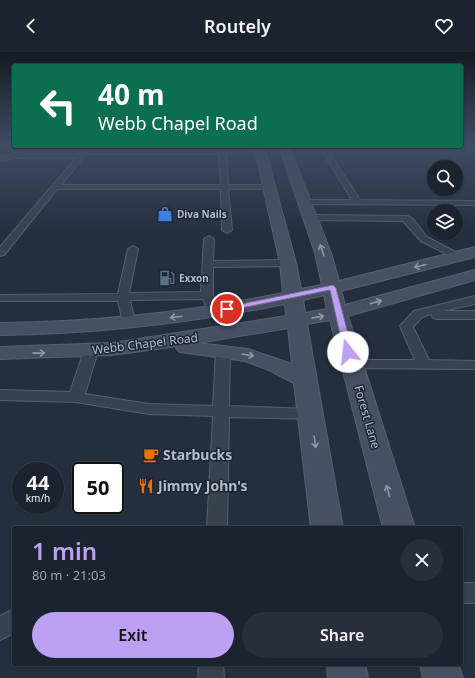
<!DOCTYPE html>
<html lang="en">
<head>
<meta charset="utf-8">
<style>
	body { margin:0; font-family:"Noto Sans",sans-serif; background:#282f3a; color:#f1f3f6; height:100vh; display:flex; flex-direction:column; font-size:15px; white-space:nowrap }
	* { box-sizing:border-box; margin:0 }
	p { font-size:13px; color:#a0a4aa }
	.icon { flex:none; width:22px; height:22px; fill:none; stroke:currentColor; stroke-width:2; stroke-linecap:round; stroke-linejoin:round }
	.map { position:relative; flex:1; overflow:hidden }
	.panel { position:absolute; left:12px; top:474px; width:451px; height:140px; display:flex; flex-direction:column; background:#1b232e; border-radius:4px; box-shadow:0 1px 3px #0004,0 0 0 1px #39404a }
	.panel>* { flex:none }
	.hud { position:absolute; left:12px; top:12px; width:451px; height:84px; border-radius:4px; box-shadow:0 1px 3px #0004,0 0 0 1px #39404a; background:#0b6e4f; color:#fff; overflow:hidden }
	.controls { position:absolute; left:427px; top:108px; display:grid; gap:8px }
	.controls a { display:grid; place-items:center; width:36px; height:36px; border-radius:50%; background:#1b232e; box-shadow:0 1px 3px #0004,0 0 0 1px #39404a; font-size:20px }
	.speed { position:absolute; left:12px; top:410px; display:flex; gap:8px; font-size:20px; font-weight:700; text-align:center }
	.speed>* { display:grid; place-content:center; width:52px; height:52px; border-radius:50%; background:#1b232e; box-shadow:0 1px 3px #0004,0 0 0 1px #39404a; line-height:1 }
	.speed small { font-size:10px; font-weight:400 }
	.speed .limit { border:2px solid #111; border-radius:6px; background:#fff; color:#111 }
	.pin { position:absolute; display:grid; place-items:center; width:34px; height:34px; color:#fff; margin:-17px; border:2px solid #fff; border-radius:50%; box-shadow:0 1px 4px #0007 }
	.me { position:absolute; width:44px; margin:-22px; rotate:344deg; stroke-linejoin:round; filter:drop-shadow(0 0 3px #0008) }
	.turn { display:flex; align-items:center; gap:14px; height:84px; padding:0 20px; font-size:18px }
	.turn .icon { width:52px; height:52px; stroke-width:2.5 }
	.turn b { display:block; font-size:28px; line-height:34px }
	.round { display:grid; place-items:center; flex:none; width:42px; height:42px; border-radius:21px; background:#282f3a }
	.headline { display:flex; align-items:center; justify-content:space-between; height:68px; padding:0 20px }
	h1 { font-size:24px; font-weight:600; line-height:30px; color:#bca0f2 }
	.primary-button { display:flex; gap:8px; margin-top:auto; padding:8px 20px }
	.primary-button a { flex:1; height:46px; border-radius:24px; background:#bca0f2; color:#111; font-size:16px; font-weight:600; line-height:46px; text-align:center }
	.primary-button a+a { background:#282f3a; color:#f1f3f6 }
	header { display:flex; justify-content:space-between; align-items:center; height:52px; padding:0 20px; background:#1b232e; font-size:18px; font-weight:600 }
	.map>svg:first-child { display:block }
</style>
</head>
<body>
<header><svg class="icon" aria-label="back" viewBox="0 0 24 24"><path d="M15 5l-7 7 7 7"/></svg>Routely<svg class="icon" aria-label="heart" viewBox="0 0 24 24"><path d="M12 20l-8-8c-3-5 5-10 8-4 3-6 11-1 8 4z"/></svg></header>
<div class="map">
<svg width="475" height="626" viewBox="0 0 475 626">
	<rect width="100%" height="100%" fill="#242f3e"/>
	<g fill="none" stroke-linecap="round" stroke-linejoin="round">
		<defs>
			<g id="lane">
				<polygon points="0,93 3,93 3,94 0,96"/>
				<polygon points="461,93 468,93 475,98 475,103"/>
				<path d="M23 94H30L21 102H79L88 94 91 96 90 98H219V94H225V98H260L262 99V101L226 102 228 133H269L273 135 269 137H228L232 178 227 181 222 178 221 137H57L4 203 0 204V195L76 106H15L0 109V105L13 102ZM86 102H219L221 133H61Z"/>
				<polygon points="319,94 325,94 360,148 475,149 475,153 301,152 301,148 352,148"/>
				<polygon points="310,163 408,164 414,168 427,185 463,204 458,207 454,206 421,189 403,169 307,168 307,164"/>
				<polygon points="209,184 214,187 213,209 288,208 293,211 288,214 213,215 213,243 220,259 214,263 210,262 203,247 130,248 135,270 129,274 123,270 118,249 0,249 0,243 118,242 128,197 133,194 138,197 129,241 201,240 204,187"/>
				<polygon points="475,244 475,252 443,259 475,259 475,267 437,267 433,266 431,262 422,265 413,275 429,308 475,309 475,317 351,316 346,315 344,312 346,309 351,308 415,308 400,274 414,259"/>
				<polygon points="91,295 96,296 98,299 85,342 149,352 213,354 216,299 218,296 228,296 230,299 229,354 311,357 317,358 319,362 317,366 311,367 229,365 227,476 207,476 213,364 149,362 76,350 0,348 0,338 70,340 84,299 86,296"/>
				<rect x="461" y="531" width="14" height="20"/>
				<polygon points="14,557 14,581 0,588 0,564"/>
				<polygon points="199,612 223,612 224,626 198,626"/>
			</g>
			<g id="secondary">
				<path d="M254 94H264L296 211 301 237 322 233 315 201 279 94H289L331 201 339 229 475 195V205L341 239 345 253 475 218V228L348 264 415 476H383L330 268 307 272 343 476H311L294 331 269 318 245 309 180 300 176 296 178 294 112 303 0 307V295L112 291 286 264 285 252C191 271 96 282 0 283V271C96 270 190 260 283 241L280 211ZM324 243 327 257 305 261 303 248ZM288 276 292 312 248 297 198 291Z"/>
				<polygon points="327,612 365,612 368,626 328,626"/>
				<polygon points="420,612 458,612 463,626 423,626"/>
			</g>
		</defs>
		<use href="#lane" stroke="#565f6c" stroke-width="2"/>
		<use href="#secondary" stroke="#565f6c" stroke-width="2"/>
		<use href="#lane" fill="#38414e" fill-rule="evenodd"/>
		<use href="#secondary" fill="#465061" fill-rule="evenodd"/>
	</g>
	<defs><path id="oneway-shaft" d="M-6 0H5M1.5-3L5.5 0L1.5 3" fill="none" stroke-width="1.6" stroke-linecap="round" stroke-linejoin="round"/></defs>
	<g stroke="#8e96a5">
		<use href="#oneway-shaft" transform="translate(322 198) rotate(-109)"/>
		<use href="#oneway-shaft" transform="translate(420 214) rotate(166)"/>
		<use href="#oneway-shaft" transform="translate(376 250) rotate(-16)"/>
		<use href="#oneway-shaft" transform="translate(176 265) rotate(174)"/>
		<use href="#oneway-shaft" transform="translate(318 265) rotate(-11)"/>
		<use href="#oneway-shaft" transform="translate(39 301) rotate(-1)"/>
		<use href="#oneway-shaft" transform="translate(248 303) rotate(10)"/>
		<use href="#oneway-shaft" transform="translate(315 390) rotate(82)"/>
		<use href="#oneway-shaft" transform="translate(388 439) rotate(-106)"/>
	</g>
	<linearGradient id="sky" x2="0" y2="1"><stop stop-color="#141a22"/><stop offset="0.51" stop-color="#3f4d63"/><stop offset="1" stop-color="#3f4d63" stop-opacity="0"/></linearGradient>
	<rect width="475" height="181" fill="url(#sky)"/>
	<polygon fill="#bca0f2" stroke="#7a689d" points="333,233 336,236 353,300 348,303 344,300 330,238 227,259 223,257 227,255"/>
	<defs>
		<symbol id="shop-bare" viewBox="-9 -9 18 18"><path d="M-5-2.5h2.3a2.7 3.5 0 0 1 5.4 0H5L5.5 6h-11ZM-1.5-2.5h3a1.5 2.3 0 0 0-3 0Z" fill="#3f7fe0" stroke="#1d2633" stroke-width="2.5" paint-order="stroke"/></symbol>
		<symbol id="fuel-bare" viewBox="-9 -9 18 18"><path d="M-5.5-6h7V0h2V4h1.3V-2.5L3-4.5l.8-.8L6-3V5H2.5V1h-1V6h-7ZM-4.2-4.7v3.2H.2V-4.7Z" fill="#5c6f8a" stroke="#1d2633" stroke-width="2.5" paint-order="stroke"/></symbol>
		<symbol id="cafe-bare" viewBox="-9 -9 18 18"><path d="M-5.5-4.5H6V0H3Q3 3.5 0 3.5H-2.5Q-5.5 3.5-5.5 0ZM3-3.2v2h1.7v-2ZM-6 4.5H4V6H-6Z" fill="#e8710a" stroke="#1d2633" stroke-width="2.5" paint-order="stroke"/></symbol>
		<symbol id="restaurant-bare" viewBox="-9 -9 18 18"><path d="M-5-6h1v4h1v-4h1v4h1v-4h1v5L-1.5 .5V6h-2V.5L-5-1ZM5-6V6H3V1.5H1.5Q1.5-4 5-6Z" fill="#e8710a" stroke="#1d2633" stroke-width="2.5" paint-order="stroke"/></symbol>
	</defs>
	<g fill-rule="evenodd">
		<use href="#shop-bare" x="154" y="151" width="22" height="22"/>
		<use href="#fuel-bare" x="156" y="215" width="22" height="22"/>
		<use href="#cafe-bare" x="140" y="392" width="22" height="22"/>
		<use href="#restaurant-bare" x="135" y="423" width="22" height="22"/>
	</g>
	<g text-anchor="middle" stroke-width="3" stroke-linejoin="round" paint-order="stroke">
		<g font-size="10" font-weight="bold" fill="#b4bcc9" stroke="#1d2633" text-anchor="start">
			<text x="177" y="166">Diva Nails</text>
			<text x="179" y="230">Exxon</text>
		</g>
		<g font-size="12" fill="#b4bcc9" stroke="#1d2633">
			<text transform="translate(145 292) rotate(-7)" y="4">Webb Chapel Road</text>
			<text transform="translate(367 365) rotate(74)" y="4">Forest Lane</text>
		</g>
		<g font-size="14" font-weight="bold" fill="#b4bcc9" stroke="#1d2633" text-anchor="start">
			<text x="163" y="408">Starbucks</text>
			<text x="158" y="439">Jimmy John's</text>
		</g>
	</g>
</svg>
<div class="controls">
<a><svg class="icon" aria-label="search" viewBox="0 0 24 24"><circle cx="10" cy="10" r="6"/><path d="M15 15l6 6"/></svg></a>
<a><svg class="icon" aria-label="layers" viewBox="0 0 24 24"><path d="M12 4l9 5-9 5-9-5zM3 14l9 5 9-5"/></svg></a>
</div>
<div class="speed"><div>44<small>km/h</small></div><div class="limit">50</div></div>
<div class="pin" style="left:227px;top:257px;background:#d93025"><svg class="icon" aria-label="arrive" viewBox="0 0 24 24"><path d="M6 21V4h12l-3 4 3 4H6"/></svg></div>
<svg class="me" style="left:348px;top:300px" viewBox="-20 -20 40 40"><circle r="19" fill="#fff"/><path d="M0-13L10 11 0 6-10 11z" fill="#bca0f2"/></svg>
<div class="hud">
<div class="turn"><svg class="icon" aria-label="left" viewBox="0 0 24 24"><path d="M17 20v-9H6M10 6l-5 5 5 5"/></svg><div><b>40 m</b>Webb Chapel Road</div></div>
</div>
<section class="panel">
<div class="headline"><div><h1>1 min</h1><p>80 m · 21:03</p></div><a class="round"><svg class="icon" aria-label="close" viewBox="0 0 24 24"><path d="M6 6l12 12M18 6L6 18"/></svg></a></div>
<div class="primary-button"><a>Exit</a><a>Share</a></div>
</section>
</div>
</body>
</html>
